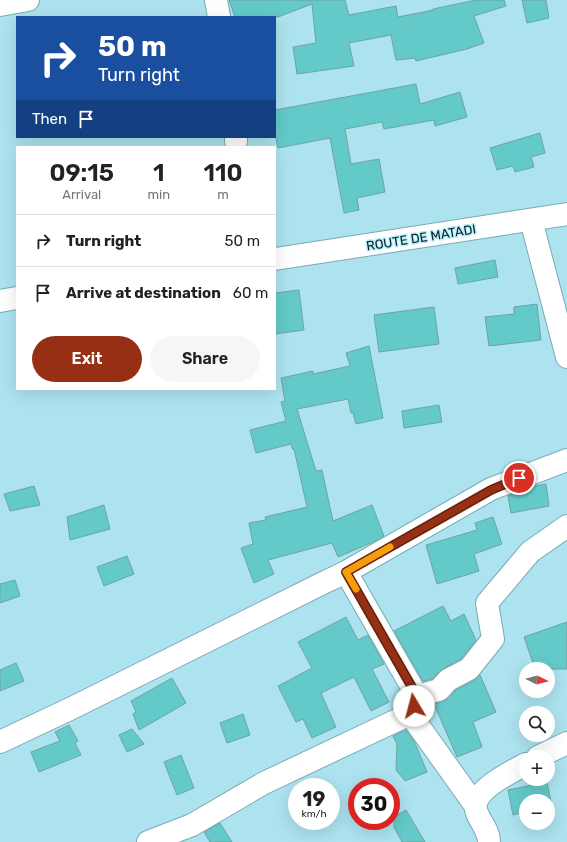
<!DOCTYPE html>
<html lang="en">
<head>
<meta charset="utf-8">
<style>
	body { margin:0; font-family:Rubik,sans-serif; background:#f6f6f6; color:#222; height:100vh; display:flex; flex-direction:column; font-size:15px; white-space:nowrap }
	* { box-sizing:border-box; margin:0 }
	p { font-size:13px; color:#767676 }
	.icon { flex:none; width:22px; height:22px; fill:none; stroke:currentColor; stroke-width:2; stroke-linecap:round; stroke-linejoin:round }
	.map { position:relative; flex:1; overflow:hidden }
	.side { position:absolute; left:16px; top:146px; width:260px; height:244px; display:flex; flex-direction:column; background:#fff; border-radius:0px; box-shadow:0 4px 16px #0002 }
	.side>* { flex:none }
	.banner { position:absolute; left:16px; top:16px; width:260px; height:122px; border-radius:0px; box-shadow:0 4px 16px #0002; background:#1a4fa0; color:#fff; overflow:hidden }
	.needle { width:26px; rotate:96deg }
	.buttons { position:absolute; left:519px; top:662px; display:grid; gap:8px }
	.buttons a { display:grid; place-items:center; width:36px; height:36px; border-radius:50%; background:#fff; box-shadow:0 4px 16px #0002; font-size:20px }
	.speed { position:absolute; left:288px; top:778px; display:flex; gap:8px; font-size:20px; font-weight:700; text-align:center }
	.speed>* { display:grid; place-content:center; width:52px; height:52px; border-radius:50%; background:#fff; box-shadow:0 4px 16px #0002; line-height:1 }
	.speed small { font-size:10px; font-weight:400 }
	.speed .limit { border:6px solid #d22; background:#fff; color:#111 }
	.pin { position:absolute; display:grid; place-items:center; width:34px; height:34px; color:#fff; margin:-17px; border:2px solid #fff; border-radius:50%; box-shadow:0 1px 4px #0007 }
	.me { position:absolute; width:44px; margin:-22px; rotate:352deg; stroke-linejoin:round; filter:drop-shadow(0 0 3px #0008) }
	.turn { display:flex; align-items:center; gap:14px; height:84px; padding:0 16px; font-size:18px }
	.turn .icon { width:52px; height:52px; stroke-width:2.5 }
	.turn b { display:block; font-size:28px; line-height:34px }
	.then { display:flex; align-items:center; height:38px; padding:0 16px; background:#0003; gap:8px; font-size:15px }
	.eta { display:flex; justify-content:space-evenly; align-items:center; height:68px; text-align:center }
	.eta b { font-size:24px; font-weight:600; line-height:28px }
	.cta { display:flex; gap:8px; margin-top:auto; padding:8px 16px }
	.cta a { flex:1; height:46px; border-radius:24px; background:#972f14; color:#fff; font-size:16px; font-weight:600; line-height:46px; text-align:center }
	.cta a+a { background:#f6f6f6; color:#222 }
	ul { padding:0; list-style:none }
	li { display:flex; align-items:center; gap:12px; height:52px; padding:0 16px; border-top:1px solid #e0e0e0 }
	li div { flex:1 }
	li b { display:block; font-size:15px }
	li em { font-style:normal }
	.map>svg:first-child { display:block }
</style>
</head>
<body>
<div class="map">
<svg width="567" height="842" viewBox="0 0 567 842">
	<rect width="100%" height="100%" fill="#ade2ef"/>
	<g fill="#63cac9" stroke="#6ea4a3">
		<polygon points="229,0 345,0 349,15 396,6 398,17 433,10 433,9 476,0 504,0 506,6 474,16 484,43 467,49 416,61 415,58 396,60 391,35 349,43 354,66 297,74 293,47 316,43 312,4 278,17 235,17"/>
		<polygon points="522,0 546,0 549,18 527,23"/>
		<polygon points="416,84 420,104 460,92 467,117 435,126 434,120 384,129 382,122 345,129 351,164 379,159 385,192 357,198 359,210 344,213 330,138 278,148 275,134 275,110"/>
		<polygon points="540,133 545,153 531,157 534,167 515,172 513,166 497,170 490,148"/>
		<polygon points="495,260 498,277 458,284 455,268"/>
		<polygon points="299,290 304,330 275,334 275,293"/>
		<polygon points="537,304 541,340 489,346 485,317 514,314 514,307"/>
		<polygon points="434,307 439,344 379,352 374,315"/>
		<polygon points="369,346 383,418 356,424 353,413 351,413 348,399 297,409 316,471 322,470 333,521 372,505 384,536 373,542 338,557 332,543 268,560 274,574 254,583 241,548 253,544 249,523 266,520 265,517 307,507 294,449 293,450 291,444 256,453 250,430 286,421 281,402 285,401 281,378 313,371 313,374 350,366 346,353"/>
		<polygon points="439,405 442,422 404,428 402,411"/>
		<polygon points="546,484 549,506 511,513 508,496 535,486"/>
		<polygon points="34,486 40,505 10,511 4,494"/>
		<polygon points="104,505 110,529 70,540 67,517"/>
		<polygon points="493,517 502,544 474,554 479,571 437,584 426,545 477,530 475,523"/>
		<polygon points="127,556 134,574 104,586 97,567"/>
		<polygon points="15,580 20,596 0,603 0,584"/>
		<polygon points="443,606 451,621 464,614 476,640 461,659 442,669 432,679 423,681 394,631"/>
		<polygon points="346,617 358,640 368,635 384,664 372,669 389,702 371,711 354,677 321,693 336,727 312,738 303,719 296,722 278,686 312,668 298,642"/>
		<polygon points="567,622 567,669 535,669 524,637"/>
		<polygon points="16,663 24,681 0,691 0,670"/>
		<polygon points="480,675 496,712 473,722 482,747 457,757 434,704 442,702 448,699 456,690 475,680"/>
		<polygon points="172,678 186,703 139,730 133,714 136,712 131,701"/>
		<polygon points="243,714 250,735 227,743 220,723"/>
		<polygon points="69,725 78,741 75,743 81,755 39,772 31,752 60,741 55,732"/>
		<polygon points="132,729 144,744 127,752 119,735"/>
		<polygon points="406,730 415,743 427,772 405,781 396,770 397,744 393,736"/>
		<polygon points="181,755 194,788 177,795 164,762"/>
		<polygon points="547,782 552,807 548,808 548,801 526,801 526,812 513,815 508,790"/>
		<polygon points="406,810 425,842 402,842 394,827 394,817"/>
		<polygon points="220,823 232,842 210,842 204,832"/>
	</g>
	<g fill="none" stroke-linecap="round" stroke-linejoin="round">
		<defs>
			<g id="street">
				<polyline points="216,0 219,17"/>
				<polyline points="0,5 28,0"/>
				<polyline points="236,137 236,141"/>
				<polyline points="531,220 567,357"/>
				<polyline points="346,572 417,696"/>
				<polyline points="410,714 475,805"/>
				<polyline points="0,742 74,707 323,583 346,572 491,489 567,460"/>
				<polyline points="538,757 567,743"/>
				<polyline points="148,842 192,825 264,783 410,714 414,706 417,696 439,690 448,680 469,669 493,639 487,603 530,552 567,526"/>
				<path d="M489 842C489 831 481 823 477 813 468 792 511 772 526 764"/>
			</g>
			<g id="highway">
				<polyline points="275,259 567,214"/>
				<polyline points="0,301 17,298"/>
			</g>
		</defs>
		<use href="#street" stroke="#78abb7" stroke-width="24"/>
		<use href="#highway" stroke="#78abb7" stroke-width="24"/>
		<use href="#street" stroke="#fff" stroke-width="22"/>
		<use href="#highway" stroke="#fff" stroke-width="22"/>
	</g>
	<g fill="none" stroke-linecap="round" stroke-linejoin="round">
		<defs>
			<polyline id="route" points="414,706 417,696 346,572 491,490 519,478"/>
		</defs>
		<use href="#route" stroke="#621f0d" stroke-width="10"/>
		<use href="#route" stroke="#972f14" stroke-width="7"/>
		<polyline stroke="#f59e0b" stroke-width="7" points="356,589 346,572 390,547"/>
	</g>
	<g text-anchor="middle" stroke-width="3" stroke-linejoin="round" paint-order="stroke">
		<g font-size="13" fill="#0a1f24" stroke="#baeffc">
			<text transform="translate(421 237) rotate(-9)" y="5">ROUTE DE MATADI</text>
		</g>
	</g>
</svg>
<div class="buttons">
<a><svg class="needle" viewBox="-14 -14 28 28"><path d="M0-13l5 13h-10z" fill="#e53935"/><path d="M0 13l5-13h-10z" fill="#767676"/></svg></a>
<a><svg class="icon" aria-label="search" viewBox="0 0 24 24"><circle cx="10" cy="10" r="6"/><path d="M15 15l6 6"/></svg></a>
<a>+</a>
<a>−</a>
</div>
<div class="speed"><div>19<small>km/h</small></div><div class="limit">30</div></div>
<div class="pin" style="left:519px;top:478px;background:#d93025"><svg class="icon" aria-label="arrive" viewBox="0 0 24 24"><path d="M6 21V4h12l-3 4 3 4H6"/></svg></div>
<svg class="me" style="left:414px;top:706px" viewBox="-20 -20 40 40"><circle r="19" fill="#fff"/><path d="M0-13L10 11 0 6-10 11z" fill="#972f14"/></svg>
<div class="banner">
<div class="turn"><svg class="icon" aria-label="right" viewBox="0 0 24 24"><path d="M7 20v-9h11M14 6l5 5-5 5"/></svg><div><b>50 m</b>Turn right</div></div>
<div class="then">Then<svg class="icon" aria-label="arrive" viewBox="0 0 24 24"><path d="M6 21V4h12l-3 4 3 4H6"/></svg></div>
</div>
<section class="side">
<div class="eta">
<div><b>09:15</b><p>Arrival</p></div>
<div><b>1</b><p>min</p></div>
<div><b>110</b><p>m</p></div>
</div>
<ul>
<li><svg class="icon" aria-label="right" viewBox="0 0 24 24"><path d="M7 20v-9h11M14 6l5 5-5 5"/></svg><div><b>Turn right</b></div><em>50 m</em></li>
<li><svg class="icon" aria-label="arrive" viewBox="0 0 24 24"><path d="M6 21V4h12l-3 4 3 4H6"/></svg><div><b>Arrive at destination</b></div><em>60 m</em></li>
</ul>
<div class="cta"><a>Exit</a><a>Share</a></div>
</section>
</div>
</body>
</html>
